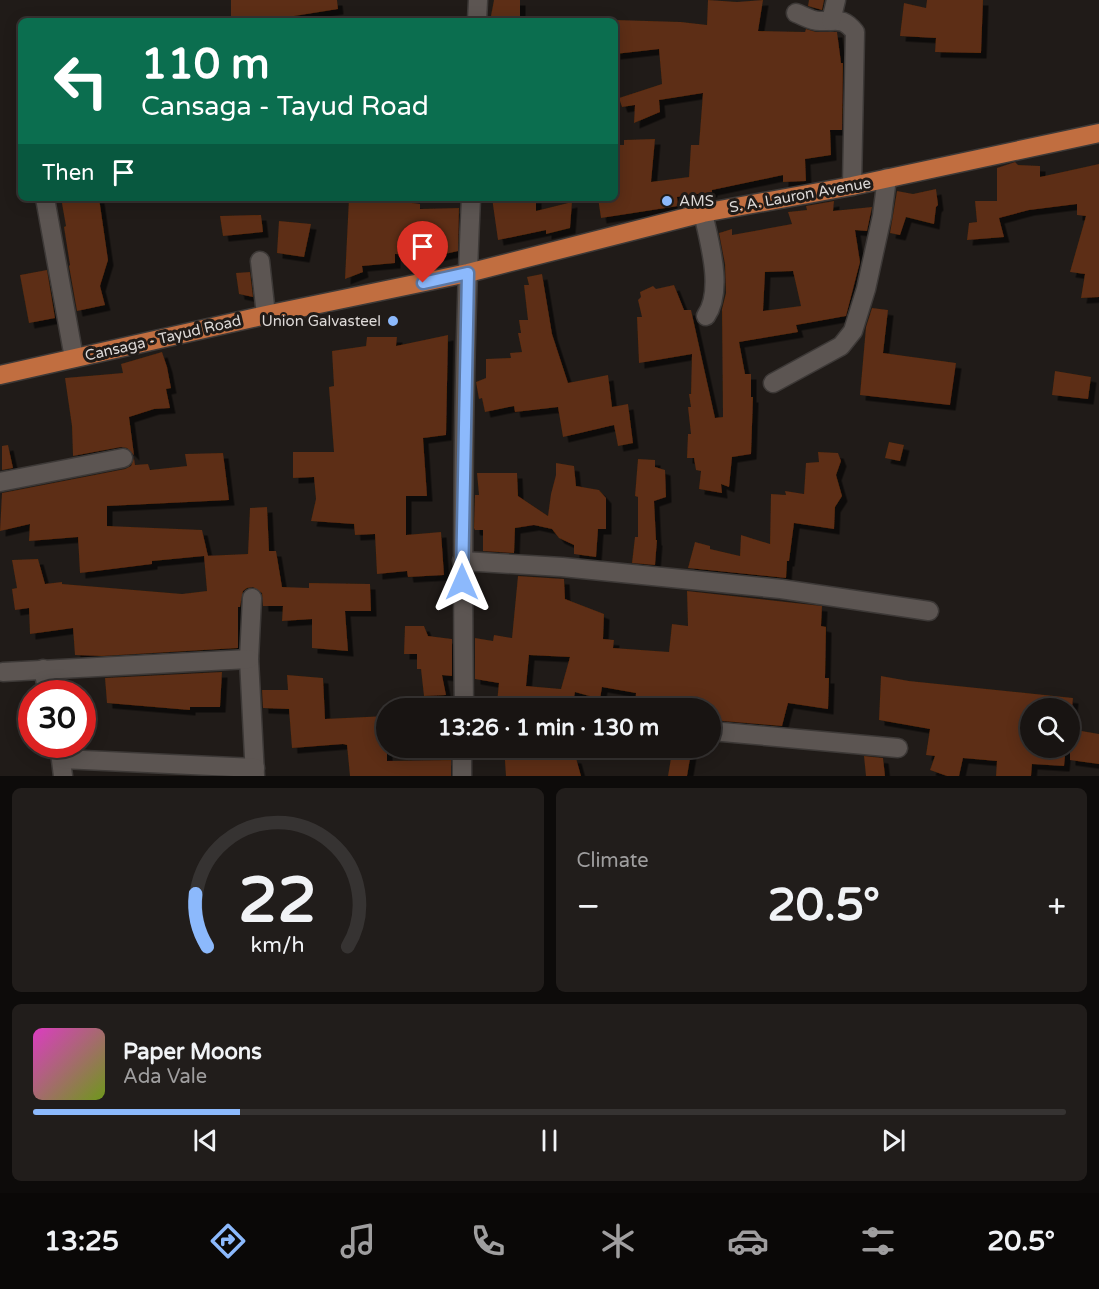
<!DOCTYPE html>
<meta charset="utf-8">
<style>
body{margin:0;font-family:"Varela Round",sans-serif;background:#211d1b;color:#f1f3f6;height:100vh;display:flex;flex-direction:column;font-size:22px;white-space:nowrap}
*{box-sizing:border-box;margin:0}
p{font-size:20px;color:#9f9e9f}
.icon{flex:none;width:33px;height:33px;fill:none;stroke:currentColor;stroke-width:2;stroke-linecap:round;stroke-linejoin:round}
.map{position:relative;height:776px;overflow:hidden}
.side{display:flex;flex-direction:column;gap:12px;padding:12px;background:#0d0b0a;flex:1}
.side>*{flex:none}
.hud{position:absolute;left:18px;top:18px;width:600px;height:183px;border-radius:9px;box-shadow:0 3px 15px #0003,0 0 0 2px #363332;background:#0b6e4f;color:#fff;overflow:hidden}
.buttons{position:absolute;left:1020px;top:698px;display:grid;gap:12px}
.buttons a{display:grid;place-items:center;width:60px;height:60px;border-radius:50%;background:#181412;box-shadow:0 3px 15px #0003,0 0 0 2px #363332;font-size:30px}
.speed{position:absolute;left:18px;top:680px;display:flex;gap:12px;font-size:30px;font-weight:700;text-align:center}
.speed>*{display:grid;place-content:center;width:78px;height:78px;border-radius:50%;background:#181412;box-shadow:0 3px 15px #0003,0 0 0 2px #363332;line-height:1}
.speed .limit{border:9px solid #d22;background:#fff;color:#111}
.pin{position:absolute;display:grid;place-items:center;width:51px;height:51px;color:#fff;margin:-62px -26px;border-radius:50% 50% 50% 0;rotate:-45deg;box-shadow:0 0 6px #0007}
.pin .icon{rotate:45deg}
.me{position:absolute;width:66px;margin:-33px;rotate:0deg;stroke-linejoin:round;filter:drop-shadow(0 0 4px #0008)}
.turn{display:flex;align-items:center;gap:21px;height:126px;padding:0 24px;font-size:27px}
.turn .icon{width:78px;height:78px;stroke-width:2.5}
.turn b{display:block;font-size:42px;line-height:51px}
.then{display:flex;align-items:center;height:57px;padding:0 24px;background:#0003;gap:12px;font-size:22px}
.big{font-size:45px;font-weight:700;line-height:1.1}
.side .card{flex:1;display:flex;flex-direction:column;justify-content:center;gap:9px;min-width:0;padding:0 21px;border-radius:9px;background:#211d1b}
.side .dial{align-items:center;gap:0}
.dial svg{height:156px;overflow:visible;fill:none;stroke:#363332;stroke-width:7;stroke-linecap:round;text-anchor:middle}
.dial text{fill:#f1f3f6;stroke:none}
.song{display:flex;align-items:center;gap:18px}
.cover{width:72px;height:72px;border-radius:9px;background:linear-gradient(135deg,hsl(310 70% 55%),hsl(80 70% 35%))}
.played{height:6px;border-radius:3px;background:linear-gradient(90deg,#8cb9fc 20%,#363332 20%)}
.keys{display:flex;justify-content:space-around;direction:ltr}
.heat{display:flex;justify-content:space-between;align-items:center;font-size:33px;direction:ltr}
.side .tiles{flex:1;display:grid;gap:12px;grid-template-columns:1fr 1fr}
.card:last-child{grid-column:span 2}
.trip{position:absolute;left:376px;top:698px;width:345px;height:60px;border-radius:30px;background:#181412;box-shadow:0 3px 15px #0003,0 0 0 2px #363332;font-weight:700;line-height:60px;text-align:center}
.tabs{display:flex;height:96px;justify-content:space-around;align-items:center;background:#0a0807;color:#9f9e9f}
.tabs .icon{width:42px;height:42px}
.tabs .selected{color:#8cb9fc}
.tabs b{font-size:27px;color:#f1f3f6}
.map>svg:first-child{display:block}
</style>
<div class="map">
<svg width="1099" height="776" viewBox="0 0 1099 776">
<defs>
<filter id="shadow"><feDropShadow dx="5.5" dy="5.5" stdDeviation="0" flood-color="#0009"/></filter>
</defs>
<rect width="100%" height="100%" fill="#201b18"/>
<!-- building -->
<g fill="#5d2d12" fill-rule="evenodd" filter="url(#shadow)">
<polygon points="231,0 337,0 338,9 263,21 231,21"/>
<polygon points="494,0 520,0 520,21 490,21"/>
<polygon points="708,0 737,2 763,0 758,31 805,32 806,29 816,32 837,32 841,63 843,63 842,130 830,130 831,155 805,159 806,181 783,182 783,175 712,190 712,192 677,197 678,206 601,218 598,198 615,198 615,145 624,145 624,140 655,139 651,182 689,177 691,145 699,145 703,93 659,100 660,112 634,123 635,105 622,107 619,98 662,84 659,49 615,54 615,20 681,22 707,25"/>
<polygon points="809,0 824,0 822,10 808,6"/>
<polygon points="927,0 983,0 981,53 935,52 936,38 900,36 904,3 926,8"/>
<polygon points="1015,162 1018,165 1040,166 1040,177 1099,164 1099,297 1081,298 1085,274 1070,272 1086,216 1077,215 1077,204 1029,210 999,218 1004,237 967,240 969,223 977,222 975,201 997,201 997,168"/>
<polygon points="936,189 938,205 936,207 934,224 906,217 900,235 890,233 897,191 913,194"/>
<polygon points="61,198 99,198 108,260 100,286 105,305 77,311 69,266 70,265 64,227 66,226"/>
<polygon points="349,198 398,198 398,201 420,204 420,209 459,208 458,251 436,256 395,254 395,263 362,266 363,272 345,279"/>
<polygon points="492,198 536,198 536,211 572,202 570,228 546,234 546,230 498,240"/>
<path d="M834 201 833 211 872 207 867 231 855 230 860 262 846 316 796 325 798 332 739 342 745 374H751V397H753L751 454 732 457 729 487 721 484 722 493 699 489 701 471 696 470 694 458H687L688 434H691L688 407H691L689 394H691L692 354 639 363 637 317H642L638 300 641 297 640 292 653 286 656 289 674 285 684 310H691L715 418 723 417 722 309 726 293 725 264 719 233 732 229V235L792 224 788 212 807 210 806 206ZM793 271 801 306 763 311 765 272Z"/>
<polygon points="261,215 263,232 223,236 220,216"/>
<polygon points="279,221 311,224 304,257 277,253"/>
<polygon points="47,270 55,318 29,323 20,275"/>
<polygon points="250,272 253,297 239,294 236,273"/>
<polygon points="542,274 552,334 568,383 608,375 612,407 628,404 633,443 618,446 614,425 563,437 558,407 515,412 514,406 485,412 482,398 479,399 476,382 486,378 486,359 511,358 510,353 522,352 518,333 521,333 519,320 528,320 524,285 529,285 527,277"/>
<polygon points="872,308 888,310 883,353 956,363 950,405 860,395 866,327"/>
<polygon points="448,335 446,435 423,438 427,496 406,496 406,535 441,532 444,575 408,577 407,571 377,574 375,534 355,535 354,524 311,521 316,499 314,477 293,478 293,452 334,452 329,387 334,386 332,351 366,346 367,337 397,337 396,346"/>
<polygon points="162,352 167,367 171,388 166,389 170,408 154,409 129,417 134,455 127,448 121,447 73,456 72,426 65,378 123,373 121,364"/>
<polygon points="1055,371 1091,377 1088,399 1052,395"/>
<polygon points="889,442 904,445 900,461 885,458"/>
<polygon points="8,445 13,468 2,470 2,446"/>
<polygon points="818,452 838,453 841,461 836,475 842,496 835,507 834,529 794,523 789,561 787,561 786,578 688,568 695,542 710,546 710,549 740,556 741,535 770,544 771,494 786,495 785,491 804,494 806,463 819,462"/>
<polygon points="223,453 229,500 107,506 107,526 202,530 208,556 204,556 248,554 250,508 267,507 269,551 276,551 282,587 309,588 309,583 370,584 371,611 345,611 348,651 312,648 312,619 282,621 283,606 263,606 262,593 253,587 247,588 243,591 240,607 238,607 238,648 102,656 75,655 73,628 30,634 29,608 15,610 12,589 17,588 12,560 38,559 45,584 62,582 62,584 182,594 207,591 204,556 152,561 152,564 80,573 78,537 29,541 30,524 0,531 2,493 125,469 131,466 134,458 135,465 148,464 150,470 187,466 185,454"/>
<polygon points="638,459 655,460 655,467 665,470 666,497 654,501 656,540 657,540 655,565 632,563 635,537 638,537 638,497 635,496"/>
<polygon points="556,463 574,466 576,486 599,490 606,498 606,529 598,529 596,557 574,554 574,545 559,538 552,529 534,525 515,528 514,553 483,551 483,530 475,530 474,528 475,495 479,495 477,473 517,473 518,496 548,516 551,494 556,475"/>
<path d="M518 576 564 579 565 599 604 614 603 639 614 640 613 648 669 652 672 624 688 626 687 591 822 606 821 626 826 627 825 678H829L828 709 788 703 782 726 711 720V708H635L636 693 602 687 600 699 575 692 572 708 525 700V704L497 702 499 683 475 679V638L493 641 494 635 512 638ZM529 655 570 657 561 689 526 686Z"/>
<polygon points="405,626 424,626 428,636 452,639 452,676 442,675 446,695 424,696 421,669 417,669 417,654 404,654"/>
<polygon points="222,672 220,707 190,707 190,710 107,703 105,678"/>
<polygon points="287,675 323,678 325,719 387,716 387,761 451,760 451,776 350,776 347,745 343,744 292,748 289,709 263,708 262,690 288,690"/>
<polygon points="881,676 909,681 1073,698 1072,708 1030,708 1030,747 1066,747 1064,766 1032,764 1031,776 996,776 997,761 963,758 959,776 947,776 930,770 935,756 926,755 930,729 879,720"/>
<polygon points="1070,729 1099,734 1099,764 1070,760"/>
<polygon points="504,747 547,747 546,754 576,758 581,776 506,776"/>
<polygon points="675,747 692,747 687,776 668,776 671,758 673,758"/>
<polygon points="864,756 883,758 885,776 866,776"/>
</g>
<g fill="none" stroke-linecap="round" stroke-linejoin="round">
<defs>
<g id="minor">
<path d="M796 13C804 16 811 21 820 21 837 22 842 16 855 32L852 186"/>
<polyline points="477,21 478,0"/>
<polyline points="831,21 836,0"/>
<polyline points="45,198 74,358"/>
<path d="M703 213C709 241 724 290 706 316"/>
<polyline points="260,261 266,315"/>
<polyline points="773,383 841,346 853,331 866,289 882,216 887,178"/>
<polyline points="0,482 123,458"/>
<polyline points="462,561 562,567 781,589 929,611"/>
<polyline points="252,598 249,659 255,776"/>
<polyline points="43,669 48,693"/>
<polyline points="3,672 249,659"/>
<path d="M464 708C462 538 463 368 471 198"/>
<polyline points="711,731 898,748"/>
<polyline points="59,744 63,776"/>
<polyline points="62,759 255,768"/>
<polyline points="462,776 462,747"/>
</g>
<polyline id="trunk" points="0,375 266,315 468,273 703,213 852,186 1099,133"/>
</defs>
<!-- minor casing -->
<use href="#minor" stroke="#3d3937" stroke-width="21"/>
<!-- trunk casing -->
<use href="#trunk" stroke="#3d3937" stroke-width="21"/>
<!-- minor -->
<use href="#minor" stroke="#5c5552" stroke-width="18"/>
<!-- trunk -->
<use href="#trunk" stroke="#c16e40" stroke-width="18"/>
</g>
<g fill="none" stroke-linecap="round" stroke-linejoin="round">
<defs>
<polyline id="route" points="423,283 468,273 462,582"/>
</defs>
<!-- route casing -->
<use href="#route" stroke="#5b78a4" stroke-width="15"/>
<!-- route -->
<use href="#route" stroke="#8cb9fc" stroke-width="10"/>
</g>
<!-- markers -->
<g fill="#8cb9fc" stroke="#201b18" stroke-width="2">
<circle cx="667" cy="201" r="6"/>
<circle cx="393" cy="321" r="6"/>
</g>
<g text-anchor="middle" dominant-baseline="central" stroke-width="6" stroke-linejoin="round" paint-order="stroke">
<!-- street labels -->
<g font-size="15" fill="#ddd9d7" stroke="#201b18">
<text transform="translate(800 195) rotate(-10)">S. A. Lauron Avenue</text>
<text transform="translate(163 338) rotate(-13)">Cansaga - Tayud Road</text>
</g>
<!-- poi labels -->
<g font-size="15" fill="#ddd9d7" stroke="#201b18" text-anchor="start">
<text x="679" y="201">AMS</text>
<text x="381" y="321" text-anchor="end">Union Galvasteel</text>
</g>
</g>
</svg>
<div class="buttons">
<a><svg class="icon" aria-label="search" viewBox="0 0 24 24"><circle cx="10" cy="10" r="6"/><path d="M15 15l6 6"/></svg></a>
</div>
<div class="speed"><div class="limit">30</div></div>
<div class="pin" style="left:423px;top:283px;background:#d93025"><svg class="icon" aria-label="arrive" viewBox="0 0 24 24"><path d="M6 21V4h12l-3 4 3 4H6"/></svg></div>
<svg class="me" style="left:462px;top:582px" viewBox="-20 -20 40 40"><path d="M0-17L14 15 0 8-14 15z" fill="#8cb9fc" stroke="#fff" stroke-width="4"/></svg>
<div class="trip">13:26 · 1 min · 130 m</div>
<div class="hud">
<div class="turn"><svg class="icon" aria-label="left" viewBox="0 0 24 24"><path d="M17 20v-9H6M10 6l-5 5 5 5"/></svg><div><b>110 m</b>Cansaga - Tayud Road</div></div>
<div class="then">Then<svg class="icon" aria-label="arrive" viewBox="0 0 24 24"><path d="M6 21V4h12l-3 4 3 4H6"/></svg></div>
</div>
</div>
<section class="side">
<div class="tiles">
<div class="card dial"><svg viewBox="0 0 100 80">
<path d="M14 69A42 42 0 1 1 86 69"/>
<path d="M14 69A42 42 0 0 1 8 42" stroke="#8cb9fc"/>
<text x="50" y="56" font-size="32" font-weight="700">22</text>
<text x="50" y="72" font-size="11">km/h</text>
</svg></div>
<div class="card"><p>Climate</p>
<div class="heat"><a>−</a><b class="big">20.5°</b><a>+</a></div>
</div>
<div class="card">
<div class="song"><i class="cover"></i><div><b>Paper Moons</b><p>Ada Vale</p></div></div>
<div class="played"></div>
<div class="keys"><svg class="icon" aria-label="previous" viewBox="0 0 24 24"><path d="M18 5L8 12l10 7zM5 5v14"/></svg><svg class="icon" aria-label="pause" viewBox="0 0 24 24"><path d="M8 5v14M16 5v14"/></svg><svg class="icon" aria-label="next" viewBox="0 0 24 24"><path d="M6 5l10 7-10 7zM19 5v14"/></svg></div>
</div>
</div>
</section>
<nav class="tabs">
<b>13:25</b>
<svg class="icon selected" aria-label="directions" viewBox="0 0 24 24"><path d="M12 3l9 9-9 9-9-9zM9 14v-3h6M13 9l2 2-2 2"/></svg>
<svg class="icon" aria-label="music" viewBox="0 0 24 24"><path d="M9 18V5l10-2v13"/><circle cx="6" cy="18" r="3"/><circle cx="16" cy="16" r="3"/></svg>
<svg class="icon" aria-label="phone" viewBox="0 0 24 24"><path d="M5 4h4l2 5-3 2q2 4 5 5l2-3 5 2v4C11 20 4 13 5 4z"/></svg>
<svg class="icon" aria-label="climate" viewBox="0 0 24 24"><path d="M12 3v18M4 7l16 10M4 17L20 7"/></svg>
<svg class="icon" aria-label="car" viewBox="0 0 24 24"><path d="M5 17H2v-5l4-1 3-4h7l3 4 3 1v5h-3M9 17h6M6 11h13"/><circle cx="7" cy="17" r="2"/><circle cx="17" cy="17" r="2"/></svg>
<svg class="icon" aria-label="filters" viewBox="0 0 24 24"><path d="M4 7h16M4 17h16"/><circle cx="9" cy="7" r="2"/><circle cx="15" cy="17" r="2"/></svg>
<b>20.5°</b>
</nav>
